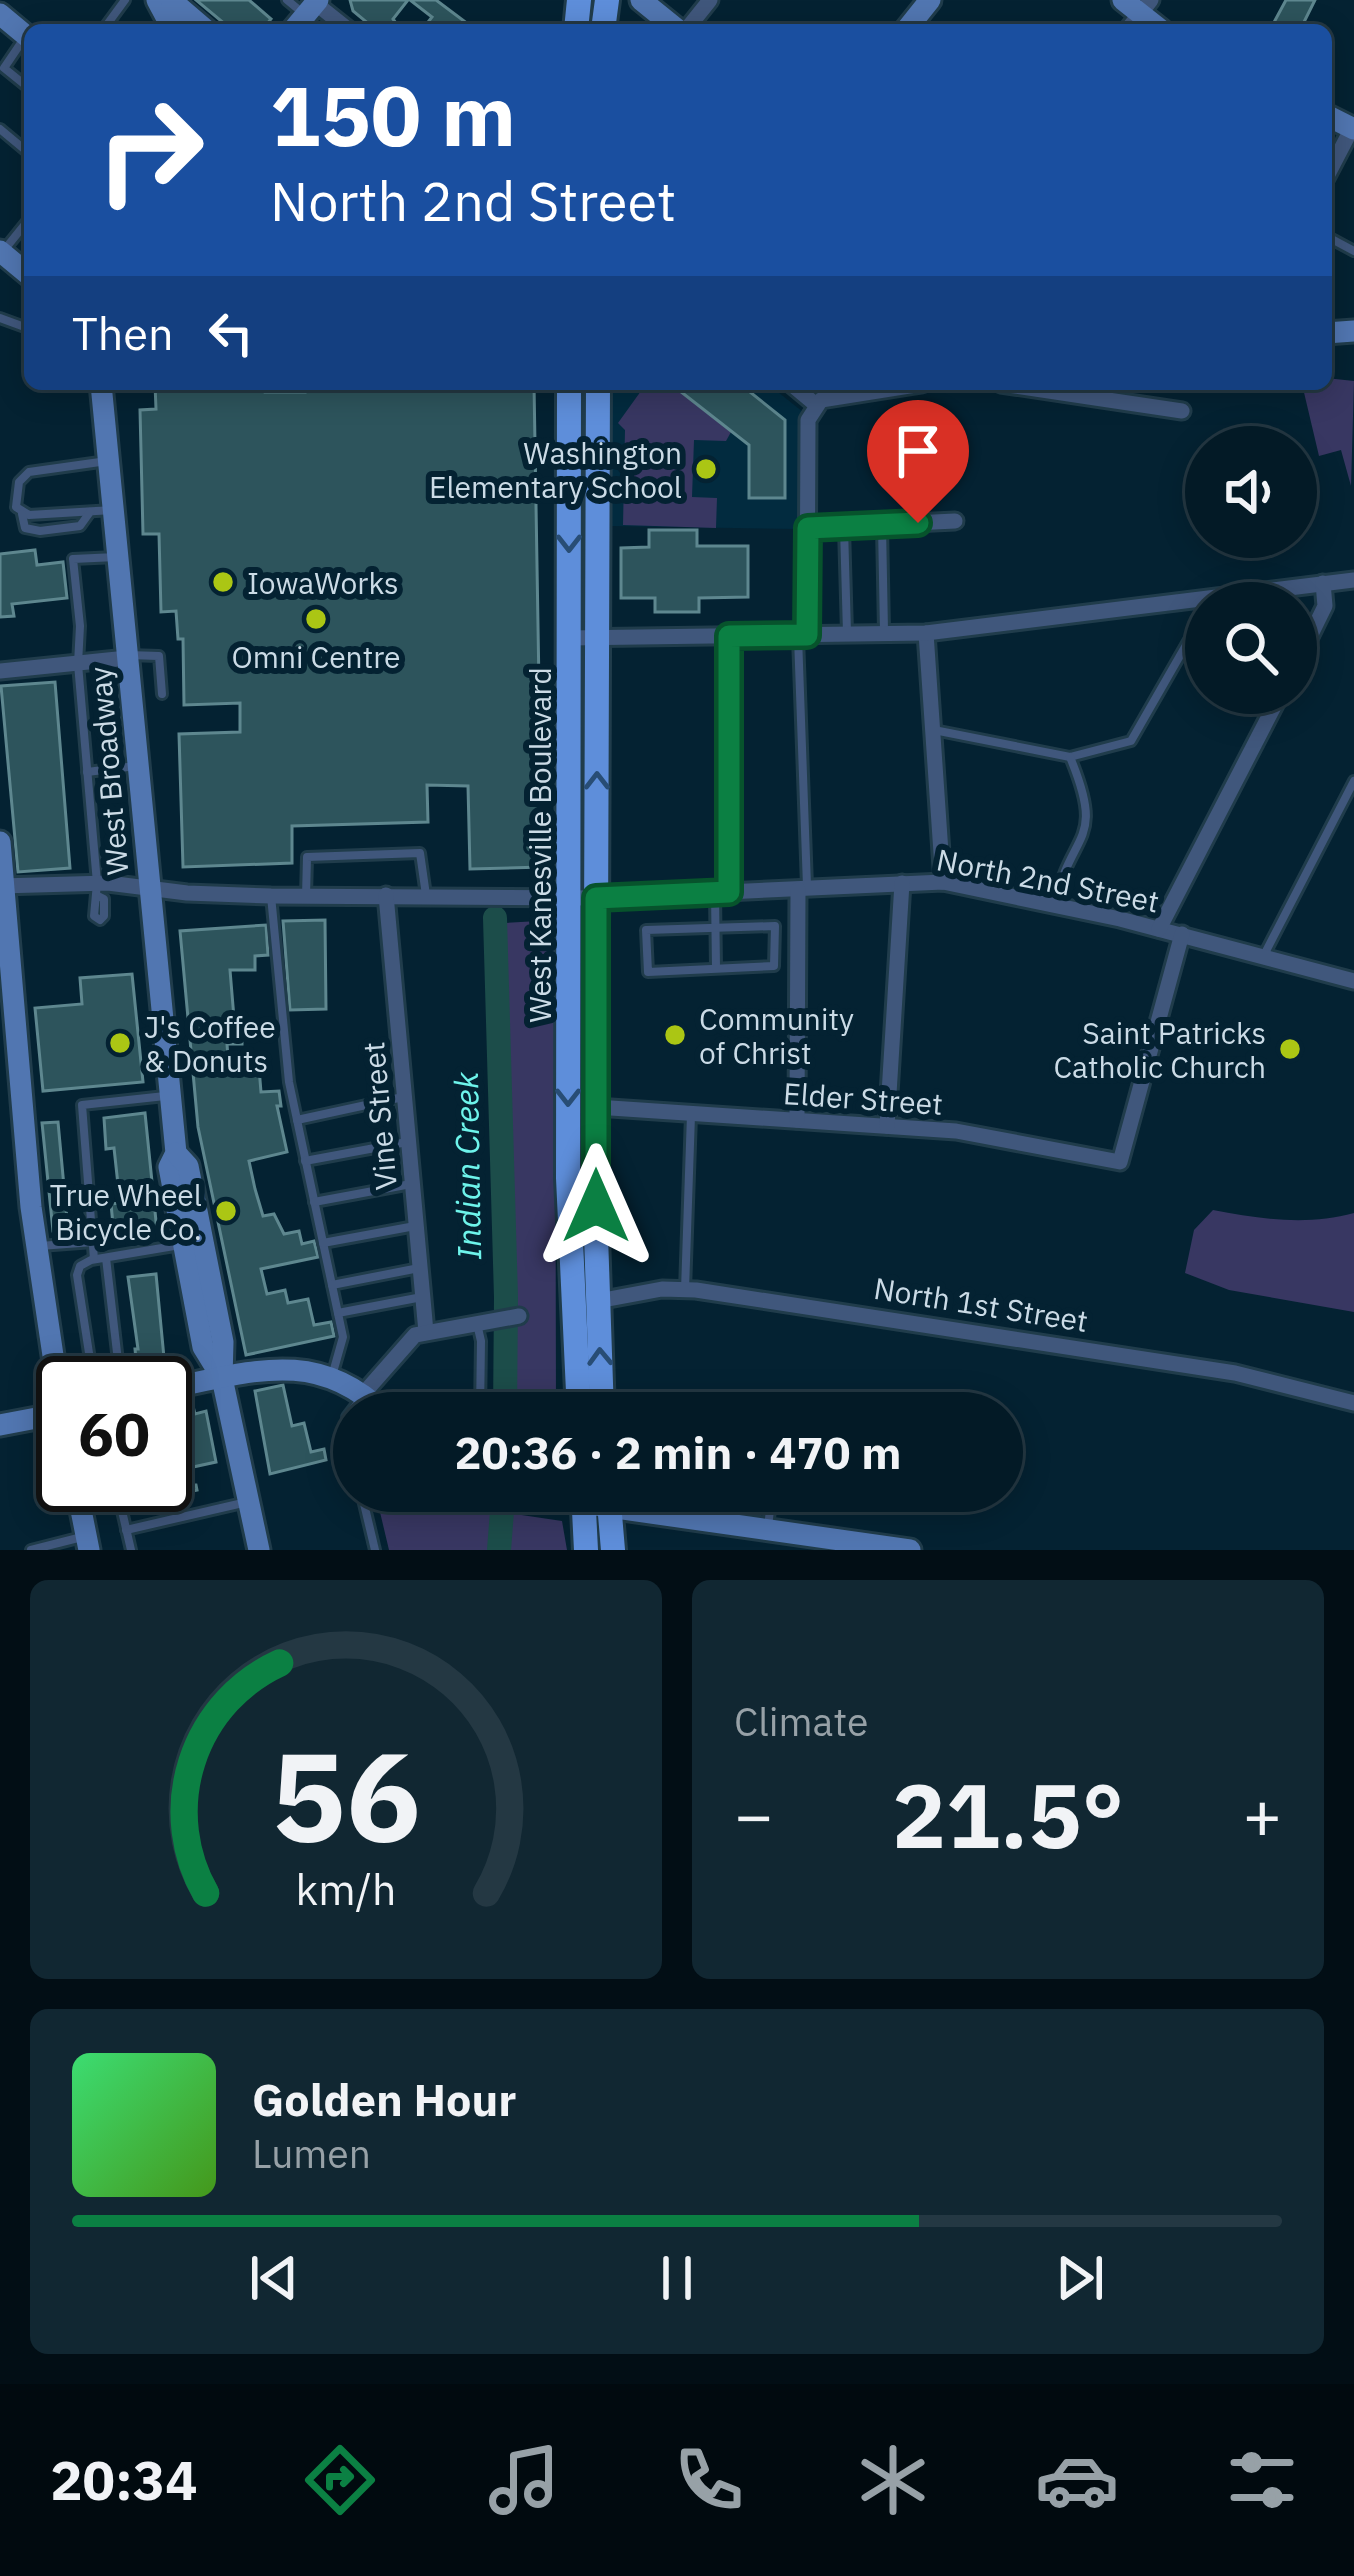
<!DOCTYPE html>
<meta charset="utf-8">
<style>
body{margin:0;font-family:"IBM Plex Sans",sans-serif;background:#112732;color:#f1f3f6;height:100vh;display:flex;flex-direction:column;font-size:45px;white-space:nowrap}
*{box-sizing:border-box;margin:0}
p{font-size:39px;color:#97a1a7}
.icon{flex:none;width:66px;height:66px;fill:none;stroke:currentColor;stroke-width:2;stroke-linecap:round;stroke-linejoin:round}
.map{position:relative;height:1550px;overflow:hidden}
.panel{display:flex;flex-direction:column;gap:30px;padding:30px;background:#020e15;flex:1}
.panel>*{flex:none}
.hud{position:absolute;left:24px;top:24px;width:1308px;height:366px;border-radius:18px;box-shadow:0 6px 30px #0003,0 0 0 3px #243843;background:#1a4fa0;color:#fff;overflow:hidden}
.controls{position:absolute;left:1185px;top:426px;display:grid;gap:24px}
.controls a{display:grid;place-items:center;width:132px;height:132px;border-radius:50%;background:#031a26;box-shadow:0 6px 30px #0003,0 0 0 3px #243843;font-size:60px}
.speed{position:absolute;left:36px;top:1356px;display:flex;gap:24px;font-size:60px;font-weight:700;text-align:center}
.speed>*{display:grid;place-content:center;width:156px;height:156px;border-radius:50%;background:#031a26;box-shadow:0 6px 30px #0003,0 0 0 3px #243843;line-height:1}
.speed .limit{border:6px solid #111;border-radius:18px;background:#fff;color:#111}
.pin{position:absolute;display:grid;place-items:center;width:102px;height:102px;color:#fff;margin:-123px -51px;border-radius:50% 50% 50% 0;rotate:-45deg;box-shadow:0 0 12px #0007}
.pin .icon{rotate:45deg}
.me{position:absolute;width:132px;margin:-66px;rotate:0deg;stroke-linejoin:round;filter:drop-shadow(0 0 9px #0008)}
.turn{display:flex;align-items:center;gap:42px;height:252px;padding:0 48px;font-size:54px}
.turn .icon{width:156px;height:156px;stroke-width:2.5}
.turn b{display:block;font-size:84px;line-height:102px}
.then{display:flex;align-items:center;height:114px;padding:0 48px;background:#0003;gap:24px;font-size:45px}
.big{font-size:90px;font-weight:700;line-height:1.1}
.panel .widget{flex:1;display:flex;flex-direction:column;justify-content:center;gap:18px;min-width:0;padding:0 42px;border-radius:18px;background:#112732}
.panel .dial{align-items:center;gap:0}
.dial svg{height:312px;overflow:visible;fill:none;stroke:#243843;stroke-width:7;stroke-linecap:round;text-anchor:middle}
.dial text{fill:#f1f3f6;stroke:none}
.song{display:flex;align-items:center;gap:36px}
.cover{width:144px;height:144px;border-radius:18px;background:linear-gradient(135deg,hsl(140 70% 55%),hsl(100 70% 35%))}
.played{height:12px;border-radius:6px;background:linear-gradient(90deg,#0b8043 70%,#243843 70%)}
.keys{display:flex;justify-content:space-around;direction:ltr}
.heat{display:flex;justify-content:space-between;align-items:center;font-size:66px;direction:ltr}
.panel .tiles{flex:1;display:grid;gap:30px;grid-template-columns:1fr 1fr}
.widget:last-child{grid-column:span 2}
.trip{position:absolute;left:333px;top:1392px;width:690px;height:120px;border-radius:60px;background:#031a26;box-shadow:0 6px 30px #0003,0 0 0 3px #243843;font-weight:700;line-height:120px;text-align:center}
.dock{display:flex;height:192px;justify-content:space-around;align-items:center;background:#010a0f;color:#97a1a7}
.dock .icon{width:84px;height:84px}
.dock .on{color:#0b8043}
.dock b{font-size:54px;color:#f1f3f6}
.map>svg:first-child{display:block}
</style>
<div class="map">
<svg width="1354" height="1550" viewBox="0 0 1354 1550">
<rect width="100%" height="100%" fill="#042232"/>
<!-- built -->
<polygon fill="#022b3f" points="611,384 768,384 803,412 799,529 609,526"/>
<!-- green -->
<g fill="#383762">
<polygon points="1326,378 1354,381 1351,486 1341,450 1319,456 1302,384 1326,384"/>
<polygon points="646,384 671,384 731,432 726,441 694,440 692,497 717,498 716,528 623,525 625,430 618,423"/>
<polygon points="555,920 556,1413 502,1413 510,1331 487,924"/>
<path d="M1213 1210C1260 1219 1307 1226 1354 1213V1312L1229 1290 1185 1273 1194 1230Z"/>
<polygon points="375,1491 433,1491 462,1506 562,1521 567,1550 389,1550"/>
</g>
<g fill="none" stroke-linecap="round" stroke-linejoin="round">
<!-- river -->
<g stroke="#1c4d4a" stroke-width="24">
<polyline points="495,918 506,1297 505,1413"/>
<polyline points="499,1550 502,1511"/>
</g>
</g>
<!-- building -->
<g fill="#2d545c" stroke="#5e878f" stroke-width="3">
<polygon points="196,0 249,0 271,19 262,30 232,30"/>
<polygon points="350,0 408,0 393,19 401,30 376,30 353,11"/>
<polygon points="410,0 436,0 476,30 422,30 432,17"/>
<polygon points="1286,0 1315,0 1300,30 1272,26"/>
<polygon points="155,384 264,384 265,392 305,392 305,385 373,391 372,384 534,384 542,867 470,869 468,786 427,785 428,822 292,826 292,863 183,867 179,734 240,732 240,703 184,705 183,639 178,639 176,611 161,612 159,534 143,534 140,410 156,409"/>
<polygon points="671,384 740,384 785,420 785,498 749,498 749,445"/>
<polygon points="649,530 697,530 697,546 748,546 748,597 699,598 699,612 655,612 655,598 621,598 621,548 649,547"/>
<polygon points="35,550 37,565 63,562 67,598 12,604 14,616 0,617 0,554"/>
<polygon points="55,682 70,868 18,872 1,686"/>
<polygon points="325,920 326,1009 290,1010 283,921"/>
<polygon points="266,925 268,955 255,956 255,970 230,970 235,1030 242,1030 242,1044 227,1044 229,1071 259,1068 261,1092 279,1091 281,1106 277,1106 287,1152 249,1161 255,1189 263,1216 274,1214 284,1234 299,1231 302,1244 314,1241 318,1257 261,1269 267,1294 285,1290 288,1303 308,1299 314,1325 331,1322 334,1336 246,1355 198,1127 180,931"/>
<polygon points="132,974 143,1082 43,1091 35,1008 82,1004 80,978"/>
<polygon points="145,1113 157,1231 114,1235 111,1204 120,1203 114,1148 106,1149 104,1118"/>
<polygon points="58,1122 68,1230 53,1231 42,1123"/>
<polygon points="156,1274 165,1368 137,1370 135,1349 138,1349 128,1277"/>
<polygon points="283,1385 292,1426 304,1423 311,1452 324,1449 326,1460 270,1474 255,1391"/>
<polygon points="192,1402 195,1414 206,1411 216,1462 184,1469 187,1485 196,1485 197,1490 151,1500 148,1485 165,1485 166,1421 177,1419 174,1406"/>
</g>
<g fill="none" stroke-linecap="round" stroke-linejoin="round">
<defs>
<g id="lane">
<polyline points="287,0 304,14"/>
<polyline points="103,30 125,0"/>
<polyline points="25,37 4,68 30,89"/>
<polyline points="0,129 30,154"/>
<polyline points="1326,236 1354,251"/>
<polyline points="5,249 30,218"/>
<polyline points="0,318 30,329"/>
<polyline points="107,461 29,472 19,482 16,507 29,515 113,510"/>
<polyline points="22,514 25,528 40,531 80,526 90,512"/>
<polyline points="882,526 884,631"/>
<polyline points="844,528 847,633"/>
<polyline points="798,637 807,886"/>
<polyline points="128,655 159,656 162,694"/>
<polyline points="934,730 1070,757 1131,741 1197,626 1203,599"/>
<polyline points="87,772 136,766"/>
<polyline points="729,892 729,637"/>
<polyline points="715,894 716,968"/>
<polyline points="98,896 104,899 104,916 101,919"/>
<polyline points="271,896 289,1082 343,1337 332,1376"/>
<polyline points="306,896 307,857 420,853 426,895"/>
<path d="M1055 903C1072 829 1106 844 1070 757"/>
<polyline points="100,920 94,916 97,883 78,664 80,626 73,559 116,557"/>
<polygon points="775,926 774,966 648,972 646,930"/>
<polyline points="1264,955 1354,781"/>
<polyline points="297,1120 403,1097"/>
<polyline points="305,1161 407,1142"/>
<polyline points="314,1202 411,1184"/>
<polyline points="323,1243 415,1226"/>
<polyline points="40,1246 93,1242"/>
<polyline points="106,1258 118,1361 91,1366 77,1275 80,1266 91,1260 180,1245"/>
<polyline points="94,1259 82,1105 165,1096"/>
<polyline points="332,1285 419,1268"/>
<polyline points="685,1290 691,1115"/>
<polyline points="338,1313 422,1297"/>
<polyline points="477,1324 481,1341 480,1413"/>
<polyline points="354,1460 347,1417 363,1396"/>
<polyline points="116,1485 131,1550"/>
<polyline points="361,1491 375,1550"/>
<polyline points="768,1528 772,1491"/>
<polyline points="126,1530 247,1502"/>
<polyline points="31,1550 82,1537"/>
</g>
<g id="street">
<polyline points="315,3 349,30"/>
<polyline points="686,30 710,0"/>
<polyline points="1127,30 1151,0"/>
<polyline points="1326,178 1352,128"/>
<polyline points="791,384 815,404"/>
<polyline points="1001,384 1182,411"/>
<polyline points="808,528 955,521"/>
<polyline points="926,633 943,882"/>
<polyline points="807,635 808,420 821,400 922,384"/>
<polyline points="569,638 926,633 1354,580"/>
<polyline points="1296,665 1325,606 1323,583"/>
<polyline points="0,671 127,658"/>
<polyline points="0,886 108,883 187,893 271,896 596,898 943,882 1120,919 1354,981"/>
<polyline points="386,895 426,1332"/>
<polyline points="1159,929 1281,693"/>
<polyline points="596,1107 956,1131 1120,1162 1182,934"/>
<polyline points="797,1120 798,890"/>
<polyline points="887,1126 902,883"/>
<polyline points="598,1301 662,1289 696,1290 1235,1373 1354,1403"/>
<polyline points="364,1393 415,1335 519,1316"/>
</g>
<g id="secondary">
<polyline points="157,0 173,30"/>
<polyline points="171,0 206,30"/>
<polyline points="641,0 678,30"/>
<polyline points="1123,0 1161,30"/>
<polyline points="0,14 30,39"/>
<polyline points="293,30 318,0"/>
<polyline points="906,30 930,0"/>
<polyline points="1326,115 1354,129"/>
<polyline points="0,251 30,276"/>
<polyline points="1326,333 1354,331"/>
<polyline points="101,384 176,1153 169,1167 203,1347 222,1378"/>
<polyline points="0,842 31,1207 63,1423"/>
<polyline points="176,1153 188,1166 223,1342 222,1378 259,1550"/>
<path d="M165 1389C248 1373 316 1346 384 1413"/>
<polyline points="0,1425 63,1413"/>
<polyline points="76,1485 89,1550"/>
<polyline points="496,1491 910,1550"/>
</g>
<g id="primary">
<polyline points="576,30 579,0"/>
<polyline points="603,30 607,0"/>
<polyline points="569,384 568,1178 579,1413"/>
<polyline points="598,384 595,1206 602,1413"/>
<polyline points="583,1491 586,1550"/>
<polyline points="608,1491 613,1550"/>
</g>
</defs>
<!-- lane casing -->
<use href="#lane" stroke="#203c4b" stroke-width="14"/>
<!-- street casing -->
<use href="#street" stroke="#203c4b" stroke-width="21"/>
<!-- secondary casing -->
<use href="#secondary" stroke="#203c4b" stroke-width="27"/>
<!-- primary casing -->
<use href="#primary" stroke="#203c4b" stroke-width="30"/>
<!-- lane -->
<use href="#lane" stroke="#40577c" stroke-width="8"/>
<!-- street -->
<use href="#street" stroke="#40577c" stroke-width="15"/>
<!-- secondary -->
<use href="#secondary" stroke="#5176b1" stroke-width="21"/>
<!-- primary -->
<use href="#primary" stroke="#5e8eda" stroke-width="24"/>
</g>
<!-- one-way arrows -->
<defs><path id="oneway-chevron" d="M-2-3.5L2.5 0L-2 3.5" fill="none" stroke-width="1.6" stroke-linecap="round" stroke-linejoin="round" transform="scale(3)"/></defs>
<g stroke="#284d75">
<use href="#oneway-chevron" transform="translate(569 543) rotate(90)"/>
<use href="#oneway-chevron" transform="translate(597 781) rotate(-90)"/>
<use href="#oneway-chevron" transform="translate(568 1097) rotate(90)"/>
<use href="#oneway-chevron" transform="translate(600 1357) rotate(-92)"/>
</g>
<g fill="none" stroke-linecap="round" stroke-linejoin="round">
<defs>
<polyline id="route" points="596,1206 596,898 729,892 729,636 807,635 808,528 918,523"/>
</defs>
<!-- route casing -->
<use href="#route" stroke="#07532c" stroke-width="30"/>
<!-- route -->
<use href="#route" stroke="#0b8043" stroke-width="21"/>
</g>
<!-- markers -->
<g fill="#abc614" stroke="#042232" stroke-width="4.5">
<circle cx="706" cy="469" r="12"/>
<circle cx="223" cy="582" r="12"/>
<circle cx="316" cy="619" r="12"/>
<circle cx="675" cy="1035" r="12"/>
<circle cx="120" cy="1043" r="12"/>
<circle cx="1290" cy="1049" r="12"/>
<circle cx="226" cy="1211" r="12"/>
</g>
<g text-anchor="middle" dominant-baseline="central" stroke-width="12" stroke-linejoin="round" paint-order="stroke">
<!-- poi labels -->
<g font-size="30" fill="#cbdbe6" stroke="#042232" text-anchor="end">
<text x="682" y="452">Washington<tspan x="682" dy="34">Elementary School</tspan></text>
<text x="247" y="582" text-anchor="start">IowaWorks</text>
<text x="316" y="656" text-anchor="middle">Omni Centre</text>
<text x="699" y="1018" text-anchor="start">Community<tspan x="699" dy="34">of Christ</tspan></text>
<text x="144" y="1026" text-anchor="start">J's Coffee<tspan x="144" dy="34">&amp; Donuts</tspan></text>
<text x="1266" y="1032">Saint Patricks<tspan x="1266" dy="34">Catholic Church</tspan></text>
<text x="202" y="1194">True Wheel<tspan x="202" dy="34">Bicycle Co.</tspan></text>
</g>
<!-- street labels -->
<g font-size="30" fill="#cbdbe6" stroke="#042232">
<text transform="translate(108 771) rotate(-95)">West Broadway</text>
<text transform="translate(539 845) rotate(-90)">West Kanesville Boulevard</text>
<text transform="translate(1048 880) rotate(11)">North 2nd Street</text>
<text transform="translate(863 1098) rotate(4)">Elder Street</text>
<text transform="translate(379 1116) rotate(-95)">Vine Street</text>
<text transform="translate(981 1304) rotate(9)">North 1st Street</text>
</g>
<!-- water labels -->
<g font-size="33" font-style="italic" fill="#6ef4eb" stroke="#042232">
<text transform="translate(467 1166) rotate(-91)">Indian Creek</text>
</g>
</g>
</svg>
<div class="controls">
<a><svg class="icon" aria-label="sound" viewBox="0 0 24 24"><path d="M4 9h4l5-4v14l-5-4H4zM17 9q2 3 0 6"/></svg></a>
<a><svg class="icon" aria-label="search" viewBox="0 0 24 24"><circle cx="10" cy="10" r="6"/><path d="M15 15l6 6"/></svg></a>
</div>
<div class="speed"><div class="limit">60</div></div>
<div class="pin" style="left:918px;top:523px;background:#d93025"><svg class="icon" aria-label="arrive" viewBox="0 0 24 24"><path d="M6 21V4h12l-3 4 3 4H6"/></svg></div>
<svg class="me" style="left:596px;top:1206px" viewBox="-20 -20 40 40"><path d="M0-17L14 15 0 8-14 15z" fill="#0b8043" stroke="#fff" stroke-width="4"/></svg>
<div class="trip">20:36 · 2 min · 470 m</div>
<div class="hud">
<div class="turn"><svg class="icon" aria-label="right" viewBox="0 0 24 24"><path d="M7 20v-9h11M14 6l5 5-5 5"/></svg><div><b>150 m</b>North 2nd Street</div></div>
<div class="then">Then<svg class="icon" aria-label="left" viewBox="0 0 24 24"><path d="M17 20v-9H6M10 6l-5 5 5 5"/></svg></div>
</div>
</div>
<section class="panel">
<div class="tiles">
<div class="widget dial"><svg viewBox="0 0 100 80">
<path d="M14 69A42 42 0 1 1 86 69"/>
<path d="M14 69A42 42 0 0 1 33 10" stroke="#0b8043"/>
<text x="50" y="56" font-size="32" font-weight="700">56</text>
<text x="50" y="72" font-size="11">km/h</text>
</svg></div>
<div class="widget"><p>Climate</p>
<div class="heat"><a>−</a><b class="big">21.5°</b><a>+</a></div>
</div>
<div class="widget">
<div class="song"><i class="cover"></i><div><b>Golden Hour</b><p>Lumen</p></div></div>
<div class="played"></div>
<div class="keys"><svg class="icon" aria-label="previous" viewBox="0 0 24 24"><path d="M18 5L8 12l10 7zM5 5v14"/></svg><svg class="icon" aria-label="pause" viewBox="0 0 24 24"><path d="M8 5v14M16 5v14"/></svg><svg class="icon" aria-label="next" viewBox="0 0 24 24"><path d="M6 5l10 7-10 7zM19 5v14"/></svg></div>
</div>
</div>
</section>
<nav class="dock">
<b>20:34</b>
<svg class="icon on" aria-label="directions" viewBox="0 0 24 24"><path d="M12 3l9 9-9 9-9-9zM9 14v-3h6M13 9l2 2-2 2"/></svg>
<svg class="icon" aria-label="music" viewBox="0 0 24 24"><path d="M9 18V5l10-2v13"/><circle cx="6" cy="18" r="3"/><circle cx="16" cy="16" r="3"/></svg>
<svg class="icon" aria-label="phone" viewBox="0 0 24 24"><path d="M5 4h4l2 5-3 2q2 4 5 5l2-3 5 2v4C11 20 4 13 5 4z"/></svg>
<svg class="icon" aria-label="climate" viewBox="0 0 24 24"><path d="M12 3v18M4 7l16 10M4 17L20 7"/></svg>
<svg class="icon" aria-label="car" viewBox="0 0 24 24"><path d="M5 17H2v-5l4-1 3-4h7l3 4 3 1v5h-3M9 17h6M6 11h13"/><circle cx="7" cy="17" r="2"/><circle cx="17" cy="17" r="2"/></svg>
<svg class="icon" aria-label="filters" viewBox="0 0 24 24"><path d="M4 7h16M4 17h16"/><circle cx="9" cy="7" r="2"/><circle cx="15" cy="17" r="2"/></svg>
</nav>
